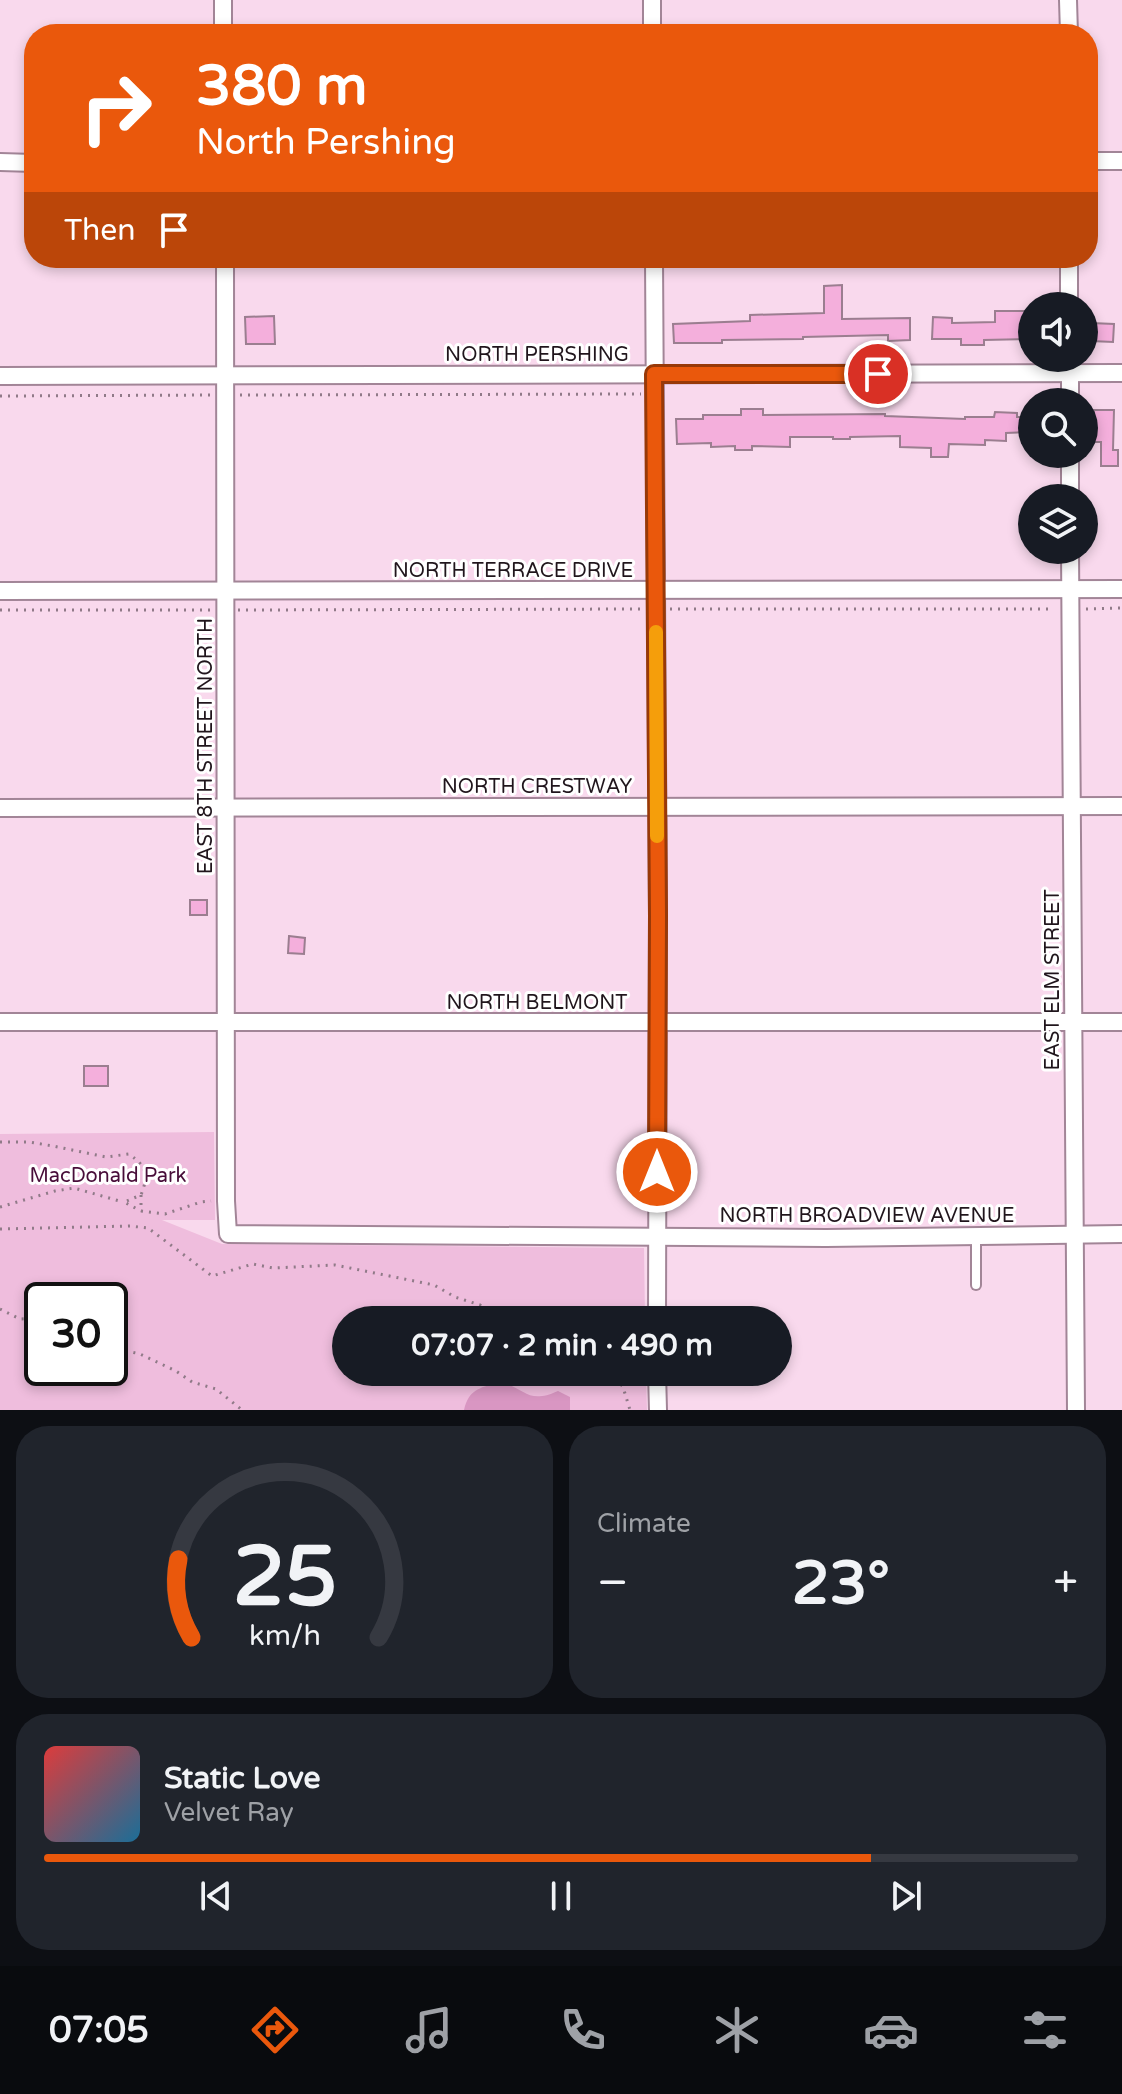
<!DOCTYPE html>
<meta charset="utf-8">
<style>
body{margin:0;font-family:"Varela Round",sans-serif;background:#20242c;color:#f1f3f6;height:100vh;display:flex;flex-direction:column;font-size:30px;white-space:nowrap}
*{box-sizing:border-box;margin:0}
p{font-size:26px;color:#9ea1a6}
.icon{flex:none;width:44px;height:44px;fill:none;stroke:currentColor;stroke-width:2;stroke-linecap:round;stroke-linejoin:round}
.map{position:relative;height:1410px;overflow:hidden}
.sheet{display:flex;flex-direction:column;gap:16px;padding:16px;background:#0d0f14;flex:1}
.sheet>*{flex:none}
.hud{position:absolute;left:24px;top:24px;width:1074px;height:244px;border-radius:32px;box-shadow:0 4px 12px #0003;background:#ea580c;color:#fff;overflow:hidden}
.controls{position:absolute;left:1018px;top:292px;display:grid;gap:16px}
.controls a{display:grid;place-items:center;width:80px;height:80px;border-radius:50%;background:#171b24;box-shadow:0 4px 12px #0003;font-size:40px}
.speed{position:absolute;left:24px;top:1282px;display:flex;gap:16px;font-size:40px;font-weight:700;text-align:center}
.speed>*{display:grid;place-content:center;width:104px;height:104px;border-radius:50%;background:#171b24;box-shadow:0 4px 12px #0003;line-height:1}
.speed .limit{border:4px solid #111;border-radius:12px;background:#fff;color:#111}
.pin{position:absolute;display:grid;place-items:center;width:68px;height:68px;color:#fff;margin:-34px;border:4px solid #fff;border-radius:50%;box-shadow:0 2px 8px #0007}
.me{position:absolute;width:88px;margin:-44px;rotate:0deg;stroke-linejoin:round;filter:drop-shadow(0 0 6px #0008)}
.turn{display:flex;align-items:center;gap:28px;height:168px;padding:0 40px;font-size:36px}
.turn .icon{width:104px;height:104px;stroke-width:2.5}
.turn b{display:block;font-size:56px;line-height:68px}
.then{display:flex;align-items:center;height:76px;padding:0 40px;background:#0003;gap:16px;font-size:30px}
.big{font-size:60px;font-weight:700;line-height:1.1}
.sheet .widget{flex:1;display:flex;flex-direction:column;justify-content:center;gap:12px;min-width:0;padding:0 28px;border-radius:32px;background:#20242c}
.sheet .dial{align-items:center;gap:0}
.dial svg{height:208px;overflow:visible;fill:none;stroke:#363941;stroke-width:7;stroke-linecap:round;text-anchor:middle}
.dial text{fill:#f1f3f6;stroke:none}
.song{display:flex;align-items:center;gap:24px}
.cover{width:96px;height:96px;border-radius:12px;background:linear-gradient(135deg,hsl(0 70% 55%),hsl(200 70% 35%))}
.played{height:8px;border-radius:4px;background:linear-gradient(90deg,#ea580c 80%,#363941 80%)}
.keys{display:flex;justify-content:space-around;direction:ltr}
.heat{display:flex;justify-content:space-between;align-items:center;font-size:44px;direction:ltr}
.sheet .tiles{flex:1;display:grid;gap:16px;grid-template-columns:1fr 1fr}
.widget:last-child{grid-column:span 2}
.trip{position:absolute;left:332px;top:1306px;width:460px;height:80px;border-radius:40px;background:#171b24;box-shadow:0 4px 12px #0003;font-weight:700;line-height:80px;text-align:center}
.tabs{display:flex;height:128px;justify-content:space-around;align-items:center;background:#090b0e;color:#9ea1a6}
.tabs .icon{width:56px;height:56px}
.tabs .current{color:#ea580c}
.tabs b{font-size:36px;color:#f1f3f6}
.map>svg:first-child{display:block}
</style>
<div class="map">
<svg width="1122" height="1410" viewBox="0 0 1122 1410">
<rect width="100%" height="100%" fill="#f9d9ed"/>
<!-- green -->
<path fill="#efbddd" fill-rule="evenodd" d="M214 1132 215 1220H162L222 1244 644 1248 645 1320H346V1372H646L647 1410H0V1134ZM42 1300H110V1368H42Z"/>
<!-- water -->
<path fill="#d996c2" d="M497 1382C525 1385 525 1406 558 1391L570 1397V1410H464C469 1389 479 1389 497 1382Z"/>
<!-- building -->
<g fill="#f4afdc" stroke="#9b7e90" stroke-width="2">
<polygon points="842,285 842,319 910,318 910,340 888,341 888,335 803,337 803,339 722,340 722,343 674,343 673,324 750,321 750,315 824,313 824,286"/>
<polygon points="995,311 1032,311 1032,339 984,340 984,345 961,345 961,339 932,339 933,317 952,318 952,323 995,322"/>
<polygon points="274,316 275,344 246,344 245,317"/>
<polygon points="1091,323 1114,324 1113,342 1091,341"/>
<polygon points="741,409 763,409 763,415 885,414 885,416 965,419 965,417 994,417 995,412 1017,413 1017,417 1032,417 1032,432 1006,433 1006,441 985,440 985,445 949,444 948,457 931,457 931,448 900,447 900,436 850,437 850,439 833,439 833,437 790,437 790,447 752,446 752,450 735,450 735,446 711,447 711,443 677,444 676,419 703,419 703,415 741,415"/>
<polygon points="1094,410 1114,410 1113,450 1118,450 1118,466 1101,466 1101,442 1094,442"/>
<rect x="190" y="900" width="17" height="15"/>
<polygon points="289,936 305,938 304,954 288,953"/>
<rect x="84" y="1066" width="24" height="20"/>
</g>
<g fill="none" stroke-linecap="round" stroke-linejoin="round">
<defs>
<polyline id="lane" points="976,1236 976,1285"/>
<g id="street">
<polyline points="223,0 223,34"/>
<polyline points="652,0 652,34"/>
<polyline points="1068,0 1069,34"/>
<polyline points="1088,161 1122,161"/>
<polyline points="0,162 34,163"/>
<polyline points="225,258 226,1201 228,1234 826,1238 1122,1234"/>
<polyline points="654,258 658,915 657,1320"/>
<polyline points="1069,258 1069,306"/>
<polyline points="1070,358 1070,402"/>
<polyline points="0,376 1122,373"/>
<polyline points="1070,454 1070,498"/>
<polyline points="1070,550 1076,1410"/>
<polyline points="0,591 1122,589"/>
<polyline points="0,808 1122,806"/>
<polyline points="0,1022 1122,1022"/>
<polyline points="657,1372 658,1410"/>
</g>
</defs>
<!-- lane casing -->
<use href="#lane" stroke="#a28597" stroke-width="12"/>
<!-- street casing -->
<use href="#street" stroke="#a28597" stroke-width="20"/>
<!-- path -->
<g stroke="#907a88" stroke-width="3" stroke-dasharray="2 6" stroke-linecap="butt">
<polyline points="240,395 641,394"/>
<polyline points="0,396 213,395"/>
<polyline points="670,609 1054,609"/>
<polyline points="1086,609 1122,608"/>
<polyline points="0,610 210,610"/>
<polyline points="238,610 642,609"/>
<path d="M0 1142H29L53 1146 106 1157 129 1154C147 1167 149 1174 141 1195L124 1202 141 1211"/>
<polyline points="141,1195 141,1211 165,1214 201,1202 211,1201"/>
<polyline points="0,1207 55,1191 74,1188 123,1202"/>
<polyline points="0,1229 130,1226 148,1228 212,1276 253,1264 273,1268 335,1265 434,1285 455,1297 480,1305 498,1320"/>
<polyline points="0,1309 20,1319 42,1318"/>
<polyline points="110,1347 140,1354 176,1371 192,1382 216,1389 242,1410"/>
<polyline points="611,1372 623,1387 630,1410"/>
</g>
<!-- lane -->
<use href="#lane" stroke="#fff" stroke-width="8"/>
<!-- street -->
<use href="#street" stroke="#fff" stroke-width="16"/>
</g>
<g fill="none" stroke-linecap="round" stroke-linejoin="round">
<defs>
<polyline id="route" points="657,1172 658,915 654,374 878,374"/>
</defs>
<!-- route casing -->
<use href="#route" stroke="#983908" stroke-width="20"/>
<!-- route -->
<use href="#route" stroke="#ea580c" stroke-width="14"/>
<!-- slow -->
<polyline stroke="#f59e0b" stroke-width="14" points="656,632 657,836"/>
</g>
<g text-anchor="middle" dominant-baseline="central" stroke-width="6" stroke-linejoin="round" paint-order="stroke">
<!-- street labels -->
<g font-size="20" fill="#20151c" stroke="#fff">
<text x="537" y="355">NORTH PERSHING</text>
<text x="513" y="571">NORTH TERRACE DRIVE</text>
<text transform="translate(206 746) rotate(-90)">EAST 8TH STREET NORTH</text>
<text x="537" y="787">NORTH CRESTWAY</text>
<text transform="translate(1053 980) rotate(-90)">EAST ELM STREET</text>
<text x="537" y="1003">NORTH BELMONT</text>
<text x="867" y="1216">NORTH BROADVIEW AVENUE</text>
</g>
<!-- park labels -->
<g font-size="20" fill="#480d39" stroke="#fff">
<text x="108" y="1176">MacDonald Park</text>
</g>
</g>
</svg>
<div class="controls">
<a><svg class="icon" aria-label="sound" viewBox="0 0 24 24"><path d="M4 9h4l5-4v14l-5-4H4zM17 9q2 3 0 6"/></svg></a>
<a><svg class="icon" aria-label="search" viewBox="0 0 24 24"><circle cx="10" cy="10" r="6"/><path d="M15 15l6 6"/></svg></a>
<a><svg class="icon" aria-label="layers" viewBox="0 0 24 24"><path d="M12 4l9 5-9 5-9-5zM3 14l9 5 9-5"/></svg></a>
</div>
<div class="speed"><div class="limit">30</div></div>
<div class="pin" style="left:878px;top:374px;background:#d93025"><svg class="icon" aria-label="arrive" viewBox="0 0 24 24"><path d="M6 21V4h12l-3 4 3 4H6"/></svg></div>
<svg class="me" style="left:657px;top:1172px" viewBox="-20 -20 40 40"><circle r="17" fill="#ea580c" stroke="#fff" stroke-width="3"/><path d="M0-11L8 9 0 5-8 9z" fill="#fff"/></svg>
<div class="trip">07:07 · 2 min · 490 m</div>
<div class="hud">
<div class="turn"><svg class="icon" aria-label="right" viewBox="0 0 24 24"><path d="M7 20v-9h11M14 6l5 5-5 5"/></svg><div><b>380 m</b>North Pershing</div></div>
<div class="then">Then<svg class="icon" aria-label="arrive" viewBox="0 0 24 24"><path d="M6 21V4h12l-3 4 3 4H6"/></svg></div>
</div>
</div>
<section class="sheet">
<div class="tiles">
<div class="widget dial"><svg viewBox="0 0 100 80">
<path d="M14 69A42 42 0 1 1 86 69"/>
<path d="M14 69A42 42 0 0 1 9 39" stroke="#ea580c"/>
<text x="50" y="56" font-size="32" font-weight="700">25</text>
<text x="50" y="72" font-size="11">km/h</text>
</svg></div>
<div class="widget"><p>Climate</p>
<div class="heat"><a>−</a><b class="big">23°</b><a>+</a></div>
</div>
<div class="widget">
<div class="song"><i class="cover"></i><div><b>Static Love</b><p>Velvet Ray</p></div></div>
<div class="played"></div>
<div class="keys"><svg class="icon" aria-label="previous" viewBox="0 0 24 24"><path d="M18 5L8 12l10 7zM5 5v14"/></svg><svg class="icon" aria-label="pause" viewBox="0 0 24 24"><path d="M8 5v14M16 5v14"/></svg><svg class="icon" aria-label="next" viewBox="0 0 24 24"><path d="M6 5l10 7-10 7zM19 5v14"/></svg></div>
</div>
</div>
</section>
<nav class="tabs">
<b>07:05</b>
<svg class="icon current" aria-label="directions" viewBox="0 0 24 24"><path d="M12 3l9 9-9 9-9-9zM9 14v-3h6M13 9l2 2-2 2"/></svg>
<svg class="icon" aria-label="music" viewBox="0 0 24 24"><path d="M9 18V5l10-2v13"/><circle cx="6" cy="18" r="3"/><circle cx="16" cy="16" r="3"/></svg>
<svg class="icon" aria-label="phone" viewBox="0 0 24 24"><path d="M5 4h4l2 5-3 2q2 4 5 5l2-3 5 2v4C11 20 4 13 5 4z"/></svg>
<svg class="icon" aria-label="climate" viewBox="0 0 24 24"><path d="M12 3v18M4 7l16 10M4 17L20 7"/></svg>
<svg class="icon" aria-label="car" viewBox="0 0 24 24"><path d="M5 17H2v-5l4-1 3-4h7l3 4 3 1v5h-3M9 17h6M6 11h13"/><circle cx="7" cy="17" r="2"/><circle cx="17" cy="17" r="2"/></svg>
<svg class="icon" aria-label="filters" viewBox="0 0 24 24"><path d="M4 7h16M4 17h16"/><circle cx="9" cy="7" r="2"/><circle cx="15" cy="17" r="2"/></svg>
</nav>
